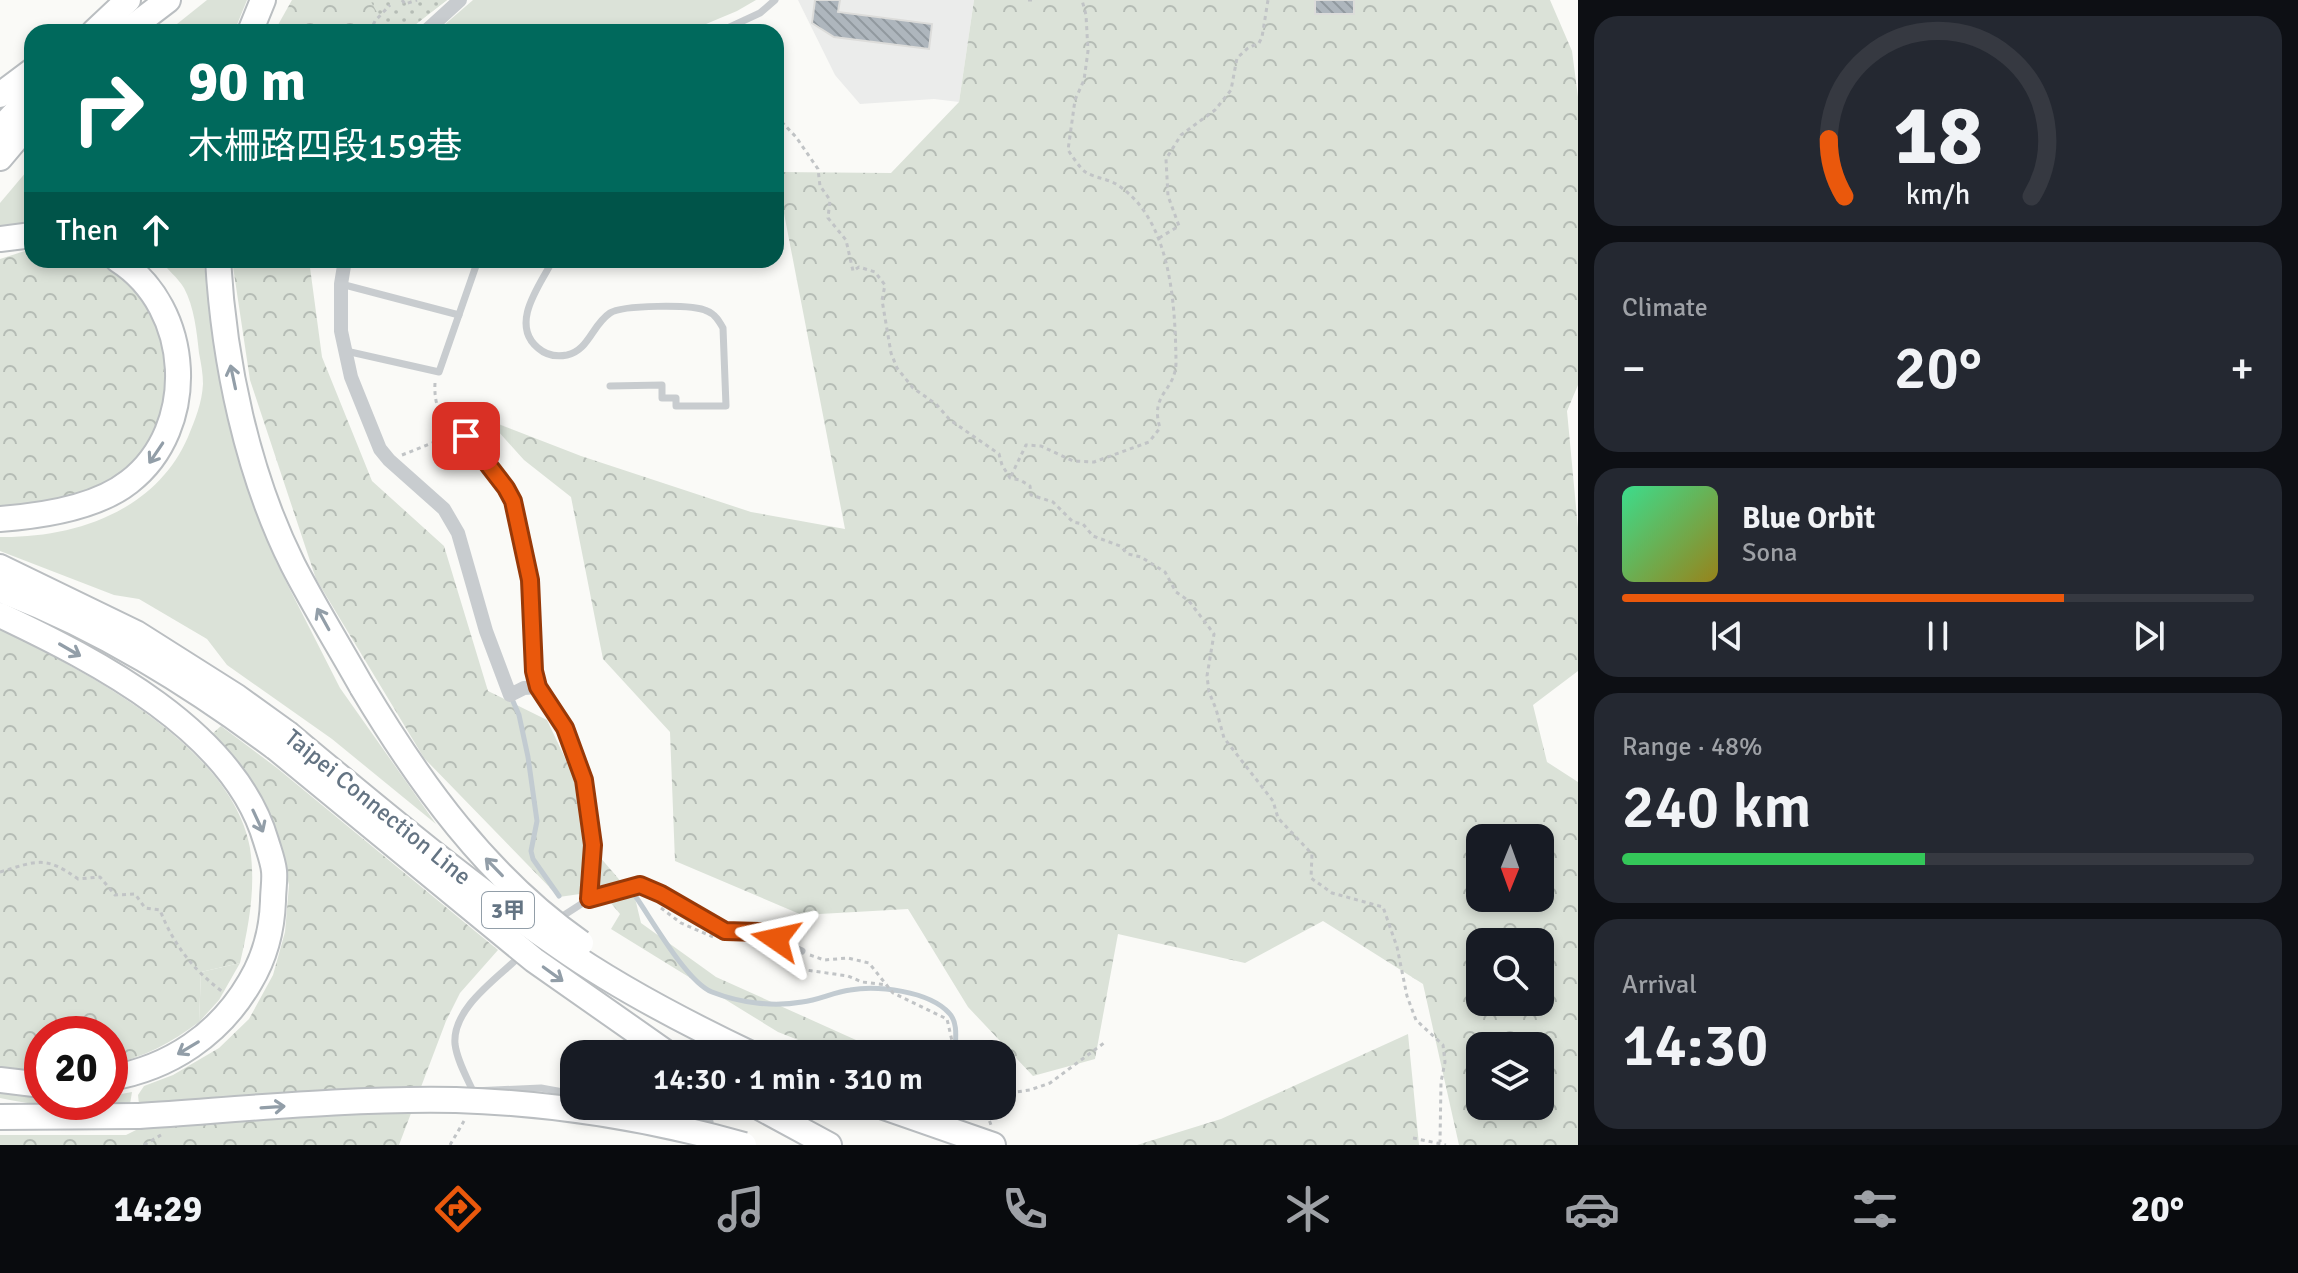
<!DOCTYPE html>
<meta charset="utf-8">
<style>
body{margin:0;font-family:Signika,"Noto Sans TC",sans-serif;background:#242831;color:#f1f3f6;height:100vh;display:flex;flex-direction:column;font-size:30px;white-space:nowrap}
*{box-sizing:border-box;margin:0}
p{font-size:26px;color:#9ea1a6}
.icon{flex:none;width:44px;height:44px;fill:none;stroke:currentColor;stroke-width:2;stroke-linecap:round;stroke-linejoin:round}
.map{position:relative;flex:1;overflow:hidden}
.details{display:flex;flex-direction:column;gap:16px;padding:16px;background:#0d0f14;width:720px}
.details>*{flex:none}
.hud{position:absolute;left:24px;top:24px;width:760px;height:244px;border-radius:24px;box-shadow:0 4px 12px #0003;background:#00695c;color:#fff;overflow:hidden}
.needle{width:52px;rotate:181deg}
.buttons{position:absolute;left:1466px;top:824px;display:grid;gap:16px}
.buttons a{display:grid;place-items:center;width:88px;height:88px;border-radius:16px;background:#171b24;box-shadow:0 4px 12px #0003;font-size:40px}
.speed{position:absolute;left:24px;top:1016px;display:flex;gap:16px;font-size:40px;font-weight:700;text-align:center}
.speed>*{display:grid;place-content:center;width:104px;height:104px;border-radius:50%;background:#171b24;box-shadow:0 4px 12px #0003;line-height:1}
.speed .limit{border:12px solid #d22;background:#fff;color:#111}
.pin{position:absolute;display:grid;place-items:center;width:68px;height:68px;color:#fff;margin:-34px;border-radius:16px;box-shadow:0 4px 12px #0006}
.me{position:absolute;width:88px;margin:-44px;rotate:281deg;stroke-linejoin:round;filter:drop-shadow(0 0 6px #0008)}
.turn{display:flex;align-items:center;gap:28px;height:168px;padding:0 32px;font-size:36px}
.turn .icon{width:104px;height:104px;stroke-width:2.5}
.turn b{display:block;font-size:56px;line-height:68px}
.then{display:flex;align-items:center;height:76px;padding:0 32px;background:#0003;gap:16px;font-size:30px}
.big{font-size:60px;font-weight:600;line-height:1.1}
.details .card{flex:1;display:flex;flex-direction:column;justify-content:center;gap:12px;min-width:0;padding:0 28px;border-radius:24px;background:#242831}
.details .dial{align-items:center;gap:0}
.dial svg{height:208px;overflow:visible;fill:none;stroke:#363941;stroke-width:7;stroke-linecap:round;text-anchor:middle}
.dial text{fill:#f1f3f6;stroke:none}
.song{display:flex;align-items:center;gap:24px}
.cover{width:96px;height:96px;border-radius:12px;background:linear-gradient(135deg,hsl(150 70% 55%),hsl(50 70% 35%))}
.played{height:8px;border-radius:4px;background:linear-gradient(90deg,#ea580c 70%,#363941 70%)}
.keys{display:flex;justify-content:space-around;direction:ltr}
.heat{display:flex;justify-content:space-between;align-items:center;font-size:44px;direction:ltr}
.charge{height:12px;border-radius:6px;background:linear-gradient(90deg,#34c759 48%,#363941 0)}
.trip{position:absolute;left:560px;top:1040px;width:456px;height:80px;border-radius:24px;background:#171b24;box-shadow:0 4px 12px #0003;font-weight:600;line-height:80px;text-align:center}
.menu{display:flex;height:128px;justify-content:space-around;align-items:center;background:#090b0e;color:#9ea1a6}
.menu .icon{width:56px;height:56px}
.menu .on{color:#ea580c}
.menu b{font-size:36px;color:#f1f3f6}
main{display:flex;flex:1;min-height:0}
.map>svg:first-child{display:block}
</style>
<main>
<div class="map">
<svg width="1578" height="1145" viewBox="0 0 1578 1145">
<defs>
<pattern id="forest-crowns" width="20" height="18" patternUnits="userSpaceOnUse" patternTransform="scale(2)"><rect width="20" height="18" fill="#dbe2d8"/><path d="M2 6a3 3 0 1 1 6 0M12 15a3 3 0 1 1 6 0" fill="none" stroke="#b5bcb5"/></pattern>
<pattern id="park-dots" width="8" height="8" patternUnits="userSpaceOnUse" patternTransform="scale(2)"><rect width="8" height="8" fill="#dbe2d8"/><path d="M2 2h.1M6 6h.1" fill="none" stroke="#b5bcb5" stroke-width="1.8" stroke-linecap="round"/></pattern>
<pattern id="building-back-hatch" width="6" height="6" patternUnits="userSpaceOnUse" patternTransform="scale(2)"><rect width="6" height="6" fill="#aeb6bd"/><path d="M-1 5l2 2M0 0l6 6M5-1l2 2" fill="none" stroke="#91999f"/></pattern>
</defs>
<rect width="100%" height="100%" fill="#fafaf7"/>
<!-- built -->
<polygon fill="#ebeceb" points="798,0 974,0 959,102 934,99 860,104 835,75"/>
<!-- grass -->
<g fill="#dbe2d8">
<polygon points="207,0 247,0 234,32 167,32"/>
<polygon points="473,0 756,0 737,11 687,32 436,32"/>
<polygon points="32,165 32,221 0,231 0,203"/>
<path d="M160 260H203L239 459 276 562 340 688 436 824 332 739 227 665 207 639 139 599 114 595 0 551V537C75 538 156 511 188 437 195 420 202 403 203 384 203 374 201 363 199 353 197 333 194 306 184 288 178 278 167 269 160 260Z"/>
<polygon points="240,963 219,1000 199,1022 201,972"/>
</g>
<!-- forest -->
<g fill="url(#forest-crowns)" fill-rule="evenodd">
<polygon points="292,0 447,0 405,32 274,32"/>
<path d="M974 0H1550L1572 51 1578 97V385L1567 411 1578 528V671L1533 705 1547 762 1578 782V1145H1459L1423 984 1323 921 1245 963 1118 934 1095 1059 1033 1076 968 1007 908 909 802 915 675 861 670 732 603 659 571 497 524 460 488 420 581 456 751 512 845 529 776 172 891 173 959 102ZM1480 838H1540V898H1480ZM1480 942H1540V1002H1480ZM1480 1046H1540V1106H1480Z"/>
<path d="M31 249 32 260C50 260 76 256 93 261 119 270 134 285 148 307 153 316 160 324 164 334 181 373 164 429 136 459 107 491 42 506 0 508V259Z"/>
<polygon points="232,260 309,260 322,357 372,481 444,546 488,691 547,720 574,777 593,849 635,898 641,923 716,977 856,1040 861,1054 834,1054 778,1032 611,929 620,914 601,891 559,897 424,758 316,579 250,380"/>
<path d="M0 629C84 671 232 746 250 848 256 887 249 925 240 963L201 972 199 1022C171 1043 144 1057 110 1065V1034H42V1072L0 1068Z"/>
<polygon points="221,726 277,768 498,950 460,993 446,1021 399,1145 0,1145 0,1135 126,1135 140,1128 141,1123 138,1095 144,1086 173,1075 219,1048 249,1019 273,975 285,932 289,885 278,839 263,798 239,763 212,734"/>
<polygon points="1408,1034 1419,1145 1137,1145 1221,1119"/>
<path d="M0 1091 42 1096V1102H110V1096L132 1092 130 1104C85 1107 44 1108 0 1098Z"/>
</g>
<!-- park -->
<polygon fill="url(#park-dots)" points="370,0 447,0 406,32 388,32"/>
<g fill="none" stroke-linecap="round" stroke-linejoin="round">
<!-- stream -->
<g stroke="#c2cbd1" stroke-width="5">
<polyline points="512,699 519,715 528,757 537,821 531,851 533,859 559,896"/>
<path d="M636 897C652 920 687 982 712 992 740 1003 773 1007 802 1002 819 1000 834 992 850 990 877 985 929 991 949 1013 959 1023 955 1041 955 1054"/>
<polyline points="956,1106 961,1125"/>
</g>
</g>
<!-- building -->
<g fill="url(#building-back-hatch)" stroke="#dcdcda" stroke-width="2">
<polygon points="815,0 840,0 838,12 932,24 929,49 834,37 812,23"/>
<rect x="1315" y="0" width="39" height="14"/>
</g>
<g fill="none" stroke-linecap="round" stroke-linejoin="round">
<defs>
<g id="highway">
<polyline points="94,32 128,0"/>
<polyline points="126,32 168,0"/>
<polyline points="250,32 263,0"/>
<polyline points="0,95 32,71"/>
<polyline points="0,129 32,95"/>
<polyline points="0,158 32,120"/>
<polyline points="0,239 32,235"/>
<path d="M218 260C224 362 247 473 293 565 314 606 339 646 362 687"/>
<path d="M0 519C41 516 96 508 129 482 199 428 193 308 118 260"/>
<polyline points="0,567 136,633 237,697 287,733"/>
<path d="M0 590C100 628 190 684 276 748"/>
<path d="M0 615C97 661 234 731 266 841 269 851 273 861 274 871 275 880 273 891 273 901 272 930 265 957 250 982 220 1034 170 1068 110 1078"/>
<polyline points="0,1080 42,1085"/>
<polyline points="757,1106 829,1145"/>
<polyline points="881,1106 993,1145"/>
<polyline points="0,1117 139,1116"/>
</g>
</defs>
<!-- highway casing -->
<use href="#highway" stroke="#babec1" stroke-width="28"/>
<!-- path -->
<g stroke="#c1c4c6" stroke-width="3" stroke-dasharray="4 4" stroke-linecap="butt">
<polyline points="402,0 405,4 417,0"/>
<polyline points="1028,0 1032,0"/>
<polyline points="370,32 375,21 390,5"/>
<polyline points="776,116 796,137 818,169 820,186 830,200 828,218 846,240 853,271 859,267 875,272 885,285 882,300 891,353 897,368 913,388 936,404 950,420 999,454 1002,465 1010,478 1020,480 1030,486 1031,495 1053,502 1073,522 1083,524 1093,536 1120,546 1128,554 1141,557 1165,572 1176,592 1189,601 1214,634 1207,676 1209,692 1216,709 1224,738 1273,801 1278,818 1312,854 1311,878 1332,893 1383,907 1397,947 1407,996 1416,1020 1443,1045 1445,1062 1441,1082 1440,1142"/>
<polyline points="1159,238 1179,226 1168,196 1166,159 1181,135 1215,110 1231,90 1237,58 1248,48 1259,43 1262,37 1268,0"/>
<path d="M435 383C434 400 438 415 450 427"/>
<polyline points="402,455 447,437"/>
<path d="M1011 476 1026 445 1041 446 1073 461 1094 462 1149 442 1160 428C1149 392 1177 392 1176 360 1175 303 1171 218 1116 184 1108 179 1096 178 1087 173 1080 169 1073 157 1068 150L1075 100 1084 80 1088 51 1086 15 1082 0"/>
<path d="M0 872C37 861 45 855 78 879L100 877 115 895 135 894 145 908 160 910C173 944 194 971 223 992"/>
<polyline points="661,908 681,923 713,937"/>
<polyline points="752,944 767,949 792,968 848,976 862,982 887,985"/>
<polyline points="810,955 824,960 848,958 869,963 893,993 947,1019 955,1054"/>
<polyline points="1002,1094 1030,1090 1050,1083 1104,1043"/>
<polyline points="984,1106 991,1125"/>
<polyline points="1413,1138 1446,1145"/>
<polyline points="144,1145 161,1135"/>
<polyline points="450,1145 464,1121"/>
</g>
<!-- lane -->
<g stroke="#c8cccf" stroke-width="7">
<polyline points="719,32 760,13 775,0"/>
<path d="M553 260C540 285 509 324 538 348 546 355 557 357 567 355 589 350 592 325 610 313 622 305 693 304 707 311 715 314 719 321 723 328L726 406H676V398H662V385L610 386"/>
<polyline points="341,284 459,315"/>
<polyline points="346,351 439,372 478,260"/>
<polyline points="458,433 466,436 506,488 513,501 530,580 534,671 538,687"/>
<polyline points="558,919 589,899 640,885 661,894 725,931 759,932 802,951"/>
<path d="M520 956C498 978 452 1008 455 1044 457 1060 466 1076 473 1091L541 1088 574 1094"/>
<polyline points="675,1106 710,1122"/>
</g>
<!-- street -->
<g stroke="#c8cccf" stroke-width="14">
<polyline points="425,32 460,0"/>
<path d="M345 260 341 284V331L351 377 380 449 389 460 444 509 458 533 486 631 510 695 524 688 538 687C589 757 595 815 589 899"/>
</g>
<!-- highway -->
<use href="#highway" stroke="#fff" stroke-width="24"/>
<defs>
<g id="highway-bridge">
<path d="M362 687C420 784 487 877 581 943"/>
<path d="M287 733C376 807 465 882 560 947 620 989 686 1023 751 1054"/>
<polyline points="276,748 534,960 668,1054"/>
<path d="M139 1116C244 1109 350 1098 456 1100 552 1103 652 1119 744 1145"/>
</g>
</defs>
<!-- highway-bridge casing -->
<use href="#highway-bridge" stroke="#babec1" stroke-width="28" stroke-linecap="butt"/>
<!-- highway-bridge -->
<use href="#highway-bridge" stroke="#fff" stroke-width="24"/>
</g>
<!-- one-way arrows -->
<defs><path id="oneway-shaft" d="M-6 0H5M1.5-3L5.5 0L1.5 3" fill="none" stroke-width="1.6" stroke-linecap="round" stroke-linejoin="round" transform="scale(2)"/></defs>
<g stroke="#929ea8">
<use href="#oneway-shaft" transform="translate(233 377) rotate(-102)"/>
<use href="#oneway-shaft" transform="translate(156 453) rotate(124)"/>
<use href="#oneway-shaft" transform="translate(323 619) rotate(-119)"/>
<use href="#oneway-shaft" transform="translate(70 650) rotate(30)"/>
<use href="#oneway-shaft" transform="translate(258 821) rotate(65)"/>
<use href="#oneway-shaft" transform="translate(494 867) rotate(-134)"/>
<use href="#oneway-shaft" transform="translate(553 974) rotate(36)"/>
<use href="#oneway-shaft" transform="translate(188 1048) rotate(149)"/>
<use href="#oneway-shaft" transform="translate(273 1107) rotate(-4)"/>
</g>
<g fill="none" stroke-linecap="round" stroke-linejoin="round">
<defs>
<polyline id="route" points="466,436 506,488 513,501 530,580 534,671 538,687 565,728 584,780 593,845 589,899 640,885 661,894 725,931 759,932 776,939"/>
</defs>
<!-- route casing -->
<use href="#route" stroke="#983908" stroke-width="20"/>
<!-- route -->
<use href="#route" stroke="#ea580c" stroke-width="14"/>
</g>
<g text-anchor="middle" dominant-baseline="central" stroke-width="8" stroke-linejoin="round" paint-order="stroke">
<!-- shield labels -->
<rect fill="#fff" stroke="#929ea8" stroke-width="2" x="482" y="892" width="52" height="36" rx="6"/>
<g font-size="22" font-weight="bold" fill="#647483">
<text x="508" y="910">3甲</text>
</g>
<!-- street labels -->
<g font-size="24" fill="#647483" stroke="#fff">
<text transform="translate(378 807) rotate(39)">Taipei Connection Line</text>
</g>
</g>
</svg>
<div class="buttons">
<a><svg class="needle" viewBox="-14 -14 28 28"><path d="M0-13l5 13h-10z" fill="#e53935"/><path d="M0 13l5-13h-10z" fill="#9ea1a6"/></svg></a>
<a><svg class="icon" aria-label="search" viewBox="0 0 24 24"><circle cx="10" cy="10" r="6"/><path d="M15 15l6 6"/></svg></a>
<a><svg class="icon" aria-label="layers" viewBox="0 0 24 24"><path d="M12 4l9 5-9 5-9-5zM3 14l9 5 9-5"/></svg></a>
</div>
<div class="speed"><div class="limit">20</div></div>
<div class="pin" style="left:466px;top:436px;background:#d93025"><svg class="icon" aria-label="arrive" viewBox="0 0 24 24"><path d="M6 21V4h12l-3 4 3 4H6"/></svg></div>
<svg class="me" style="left:776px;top:939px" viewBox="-20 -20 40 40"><path d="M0-17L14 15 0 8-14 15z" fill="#ea580c" stroke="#fff" stroke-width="4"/></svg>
<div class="trip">14:30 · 1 min · 310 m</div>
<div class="hud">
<div class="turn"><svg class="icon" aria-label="right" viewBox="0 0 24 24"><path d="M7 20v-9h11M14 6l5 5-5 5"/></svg><div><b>90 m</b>木柵路四段159巷</div></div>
<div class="then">Then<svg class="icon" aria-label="ahead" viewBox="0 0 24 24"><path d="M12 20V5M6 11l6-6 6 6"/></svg></div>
</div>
</div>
<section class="details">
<div class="card dial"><svg viewBox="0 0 100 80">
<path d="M14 69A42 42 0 1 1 86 69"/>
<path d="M14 69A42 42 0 0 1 8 47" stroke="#ea580c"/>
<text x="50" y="56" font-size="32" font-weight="700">18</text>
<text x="50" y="72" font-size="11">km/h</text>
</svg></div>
<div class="card"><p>Climate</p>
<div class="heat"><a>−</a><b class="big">20°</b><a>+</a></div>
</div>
<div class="card">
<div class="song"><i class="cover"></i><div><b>Blue Orbit</b><p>Sona</p></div></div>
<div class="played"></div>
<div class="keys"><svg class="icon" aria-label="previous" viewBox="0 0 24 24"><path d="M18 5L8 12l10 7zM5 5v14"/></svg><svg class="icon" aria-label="pause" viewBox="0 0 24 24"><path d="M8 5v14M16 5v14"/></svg><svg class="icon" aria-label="next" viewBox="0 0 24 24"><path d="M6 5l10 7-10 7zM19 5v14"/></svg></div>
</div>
<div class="card"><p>Range · 48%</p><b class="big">240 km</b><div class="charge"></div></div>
<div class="card"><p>Arrival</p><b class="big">14:30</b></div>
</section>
</main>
<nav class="menu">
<b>14:29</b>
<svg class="icon on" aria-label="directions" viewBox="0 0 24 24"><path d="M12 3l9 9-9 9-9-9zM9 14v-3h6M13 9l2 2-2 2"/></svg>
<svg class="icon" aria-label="music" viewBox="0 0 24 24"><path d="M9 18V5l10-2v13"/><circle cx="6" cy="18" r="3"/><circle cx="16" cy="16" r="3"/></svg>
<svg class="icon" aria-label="phone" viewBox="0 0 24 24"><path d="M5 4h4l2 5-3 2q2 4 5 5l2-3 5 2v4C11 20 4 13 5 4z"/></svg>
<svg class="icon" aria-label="climate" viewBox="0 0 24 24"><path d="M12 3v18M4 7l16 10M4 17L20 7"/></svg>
<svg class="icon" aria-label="car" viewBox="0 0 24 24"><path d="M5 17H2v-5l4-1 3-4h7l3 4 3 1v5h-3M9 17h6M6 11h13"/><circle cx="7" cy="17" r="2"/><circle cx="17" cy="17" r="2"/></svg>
<svg class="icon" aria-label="filters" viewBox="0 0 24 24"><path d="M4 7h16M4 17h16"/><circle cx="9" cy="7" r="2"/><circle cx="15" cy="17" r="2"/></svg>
<b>20°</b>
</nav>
